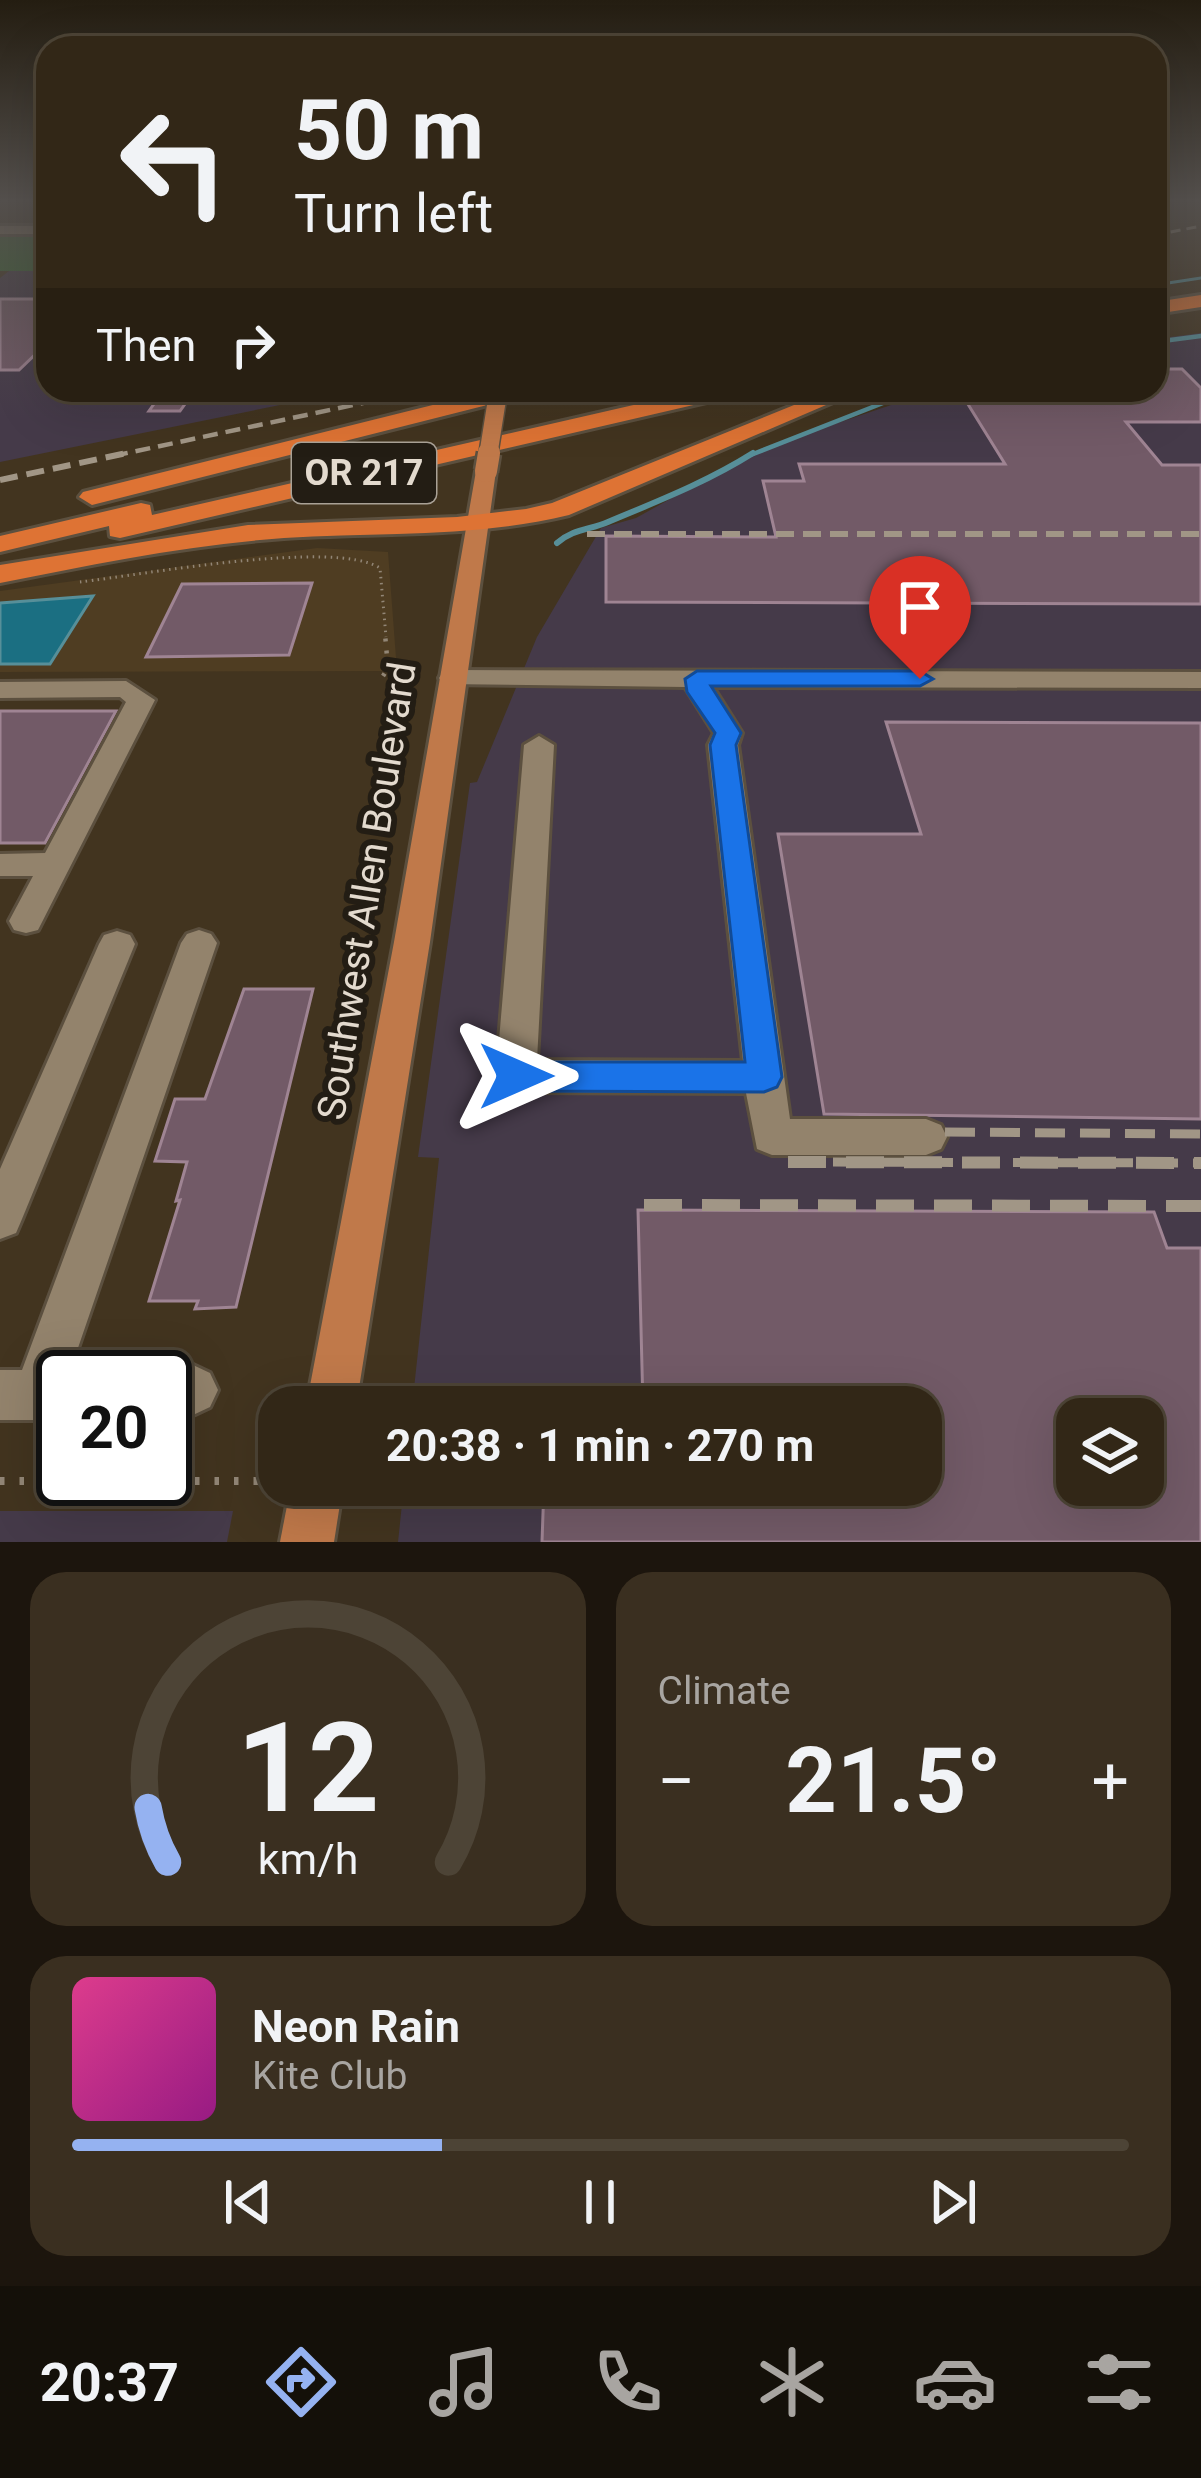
<!DOCTYPE html>
<meta charset="utf-8">
<style>
body{margin:0;font-family:Roboto,sans-serif;background:#3a2f20;color:#f1f3f6;height:100vh;display:flex;flex-direction:column;font-size:45px;white-space:nowrap}
*{box-sizing:border-box;margin:0}
p{font-size:39px;color:#a8a5a1}
.icon{flex:none;width:66px;height:66px;fill:none;stroke:currentColor;stroke-width:2;stroke-linecap:round;stroke-linejoin:round}
.map{position:relative;height:1542px;overflow:hidden}
.details{display:flex;flex-direction:column;gap:30px;padding:30px;background:#1c150d;flex:1}
.details>*{flex:none}
.banner{position:absolute;left:36px;top:36px;width:1131px;height:366px;border-radius:36px;box-shadow:0 12px 48px #0002,0 0 0 3px #4d4436;background:#322717;color:#f1f3f6;overflow:hidden}
.controls{position:absolute;left:1056px;top:1398px;display:grid;gap:24px}
.controls a{display:grid;place-items:center;width:108px;height:108px;border-radius:24px;background:#322717;box-shadow:0 12px 48px #0002,0 0 0 3px #4d4436;font-size:60px}
.speed{position:absolute;left:36px;top:1350px;display:flex;gap:24px;font-size:60px;font-weight:700;text-align:center}
.speed>*{display:grid;place-content:center;width:156px;height:156px;border-radius:50%;background:#322717;box-shadow:0 12px 48px #0002,0 0 0 3px #4d4436;line-height:1}
.speed .limit{border:6px solid #111;border-radius:18px;background:#fff;color:#111}
.pin{position:absolute;display:grid;place-items:center;width:102px;height:102px;color:#fff;margin:-123px -51px;border-radius:50% 50% 50% 0;rotate:-45deg;box-shadow:0 0 12px #0007}
.pin .icon{rotate:45deg}
.me{position:absolute;width:132px;margin:-66px;rotate:90deg;stroke-linejoin:round;filter:drop-shadow(0 0 9px #0008)}
.turn{display:flex;align-items:center;gap:42px;height:252px;padding:0 60px;font-size:54px}
.turn .icon{width:156px;height:156px;stroke-width:2.5}
.turn b{display:block;font-size:84px;line-height:102px}
.then{display:flex;align-items:center;height:114px;padding:0 60px;background:#0003;gap:24px;font-size:45px}
.big{font-size:90px;font-weight:700;line-height:1.1}
.details .tile{flex:1;display:flex;flex-direction:column;justify-content:center;gap:18px;min-width:0;padding:0 42px;border-radius:36px;background:#3a2f20}
.details .dial{align-items:center;gap:0}
.dial svg{height:312px;overflow:visible;fill:none;stroke:#4d4436;stroke-width:7;stroke-linecap:round;text-anchor:middle}
.dial text{fill:#f1f3f6;stroke:none}
.song{display:flex;align-items:center;gap:36px}
.cover{width:144px;height:144px;border-radius:18px;background:linear-gradient(135deg,hsl(330 70% 55%),hsl(310 70% 35%))}
.played{height:12px;border-radius:6px;background:linear-gradient(90deg,#95b2f1 35%,#4d4436 35%)}
.keys{display:flex;justify-content:space-around;direction:ltr}
.heat{display:flex;justify-content:space-between;align-items:center;font-size:66px;direction:ltr}
.details .tiles{flex:1;display:grid;gap:30px;grid-template-columns:1fr 1fr}
.tile:last-child{grid-column:span 2}
.trip{position:absolute;left:258px;top:1386px;width:684px;height:120px;border-radius:36px;background:#322717;box-shadow:0 12px 48px #0002,0 0 0 3px #4d4436;font-weight:700;line-height:120px;text-align:center}
.dock{display:flex;height:192px;justify-content:space-around;align-items:center;background:#141009;color:#a8a5a1}
.dock .icon{width:84px;height:84px}
.dock .active{color:#95b2f1}
.dock b{font-size:54px;color:#f1f3f6}
.map>svg:first-child{display:block}
</style>
<div class="map">
<svg width="1201" height="1542" viewBox="0 0 1201 1542">
<rect width="100%" height="100%" fill="#42341f"/>
<!-- built -->
<polygon fill="#4f3d22" points="317,548 388,552 397,671 0,672 0,591"/>
<!-- industrial -->
<g fill="#453a49" fill-rule="evenodd">
<polygon points="9,271 48,271 48,390 354,390 0,462 0,278"/>
<path d="M1201 333V1542H398L404 1485H921V1407H412L439 1158 418 1157 470 783 477 782 537 637 601 528 636 518 760 449 936 390H1155V339ZM1077 1419H1143V1485H1077Z"/>
<polygon points="0,1511 233,1511 227,1542 0,1542"/>
</g>
<!-- green -->
<polygon fill="#376532" points="0,233 48,233 39,247 48,248 48,271 0,271"/>
<!-- water -->
<polygon fill="#1b6f82" stroke="#578f99" stroke-width="3" points="93,596 50,664 0,664 0,603"/>
<g fill="none" stroke-linecap="round" stroke-linejoin="round">
<!-- stream-far2 -->
<polyline stroke="#578f99" stroke-width="3" points="1155,285 1201,278"/>
<!-- stream-far1 -->
<g stroke="#578f99" stroke-width="4.5">
<polyline points="1155,342 1201,336"/>
<polyline points="748,456 916,390"/>
</g>
<!-- stream -->
<path stroke="#578f99" stroke-width="6" d="M557 543C573 529 589 530 608 522 658 501 707 482 753 453"/>
</g>
<!-- building -->
<g fill="#725a67" stroke="#9f8493" stroke-width="3" fill-rule="evenodd">
<polygon points="0,299 48,299 48,342 19,370 0,370"/>
<polygon points="1155,369 1182,369 1201,388 1201,422 1126,422 1162,465 1201,465 1201,604 606,602 606,536 776,537 763,481 804,481 799,464 1005,464 966,401 1037,401 1029,390 1155,390"/>
<polygon points="164,390 195,390 180,411 149,411"/>
<polygon points="312,583 289,655 146,657 182,584"/>
<polygon points="0,711 116,711 45,843 0,843"/>
<polygon points="886,722 1201,723 1201,1119 824,1114 778,834 921,834"/>
<polygon points="244,989 313,989 236,1307 195,1309 198,1301 149,1301 180,1200 176,1201 187,1162 155,1161 175,1099 205,1099"/>
<path d="M638 1210 1154 1212 1167 1248H1201V1542H542L544 1485H921V1407H643ZM1077 1419H1143V1485H1077Z"/>
</g>
<g fill="none" stroke-linecap="round" stroke-linejoin="round">
<defs>
<g id="minor">
<rect x="0" y="226" width="48" height="8"/>
<polygon points="453,670 1201,672 1201,688 713,687 742,733 738,745 790,1119 926,1119 941,1125 947,1137 941,1149 926,1155 772,1155 757,1149 746,1093 516,1092 502,1087 496,1076 524,745 539,736 554,745 537,1060 743,1061 708,745 714,733 685,687 443,684 439,678 443,672"/>
<polygon points="126,681 155,700 38,930 26,933 14,930 9,921 33,876 0,876 0,854 45,853 126,702 120,697 0,698 0,682"/>
<polygon points="199,930 211,934 217,943 68,1377 63,1377 54,1412 37,1420 0,1420 0,1370 22,1370 181,943 187,934"/>
<polygon points="117,931 130,935 135,944 22,1219 16,1233 0,1239 0,1169 99,944 104,935"/>
<polygon points="193,1365 210,1373 218,1390 210,1407 193,1415 165,1416 165,1377 146,1377 148,1374 165,1366"/>
</g>
<g id="major">
<polygon points="486,465 496,471 430,942 356,1407 306,1407 394,942 476,471"/>
<polygon points="291,1485 343,1485 334,1542 280,1542"/>
</g>
<g id="highway">
<polygon points="1201,295 1201,307 1155,314 1155,302"/>
<polygon points="493,390 530,390 527,395 92,505 79,497 83,492"/>
<polygon points="699,390 739,390 728,397 120,538 110,536 109,526 0,552 0,536 141,503 150,505 152,515"/>
<path d="M831 390H861L569 515C474 538 380 532 284 538 188 545 94 564 0 583V565L248 525 457 517 526 509 552 503Z"/>
</g>
</defs>
<!-- minor casing -->
<use href="#minor" stroke="#5c503f" stroke-width="6"/>
<!-- major casing -->
<use href="#major" stroke="#5c503f" stroke-width="6"/>
<!-- highway casing -->
<use href="#highway" stroke="#5c503f" stroke-width="6"/>
<!-- path-far2 -->
<path stroke="#928676" stroke-width="3" stroke-dasharray="1.5 4.5" stroke-linecap="butt" d="M80 582C141 575 334 539 380 568L386 637"/>
<!-- path-far1 -->
<polyline stroke="#928676" stroke-width="4.5" stroke-dasharray="3 9" stroke-linecap="butt" points="383,676 388,668 385,634"/>
<!-- path -->
<polyline stroke="#928676" stroke-width="8" stroke-dasharray="4.5 15" stroke-linecap="butt" points="0,1481 279,1481"/>
<!-- minor -->
<use href="#minor" fill="#93836c" fill-rule="evenodd"/>
<!-- major -->
<use href="#major" fill="#c0794a" fill-rule="evenodd"/>
<!-- highway -->
<use href="#highway" fill="#de7334" fill-rule="evenodd"/>
<!-- rail-far4 -->
<polyline stroke="#a19686" stroke-width="3" stroke-dasharray="10 6" stroke-linecap="butt" points="1155,235 1201,226"/>
<!-- rail-far3 -->
<polyline stroke="#a19686" stroke-width="4.5" stroke-dasharray="15 8" stroke-linecap="butt" points="113,456 424,390"/>
<!-- rail-far2 -->
<g stroke="#a19686" stroke-width="6" stroke-dasharray="18 9" stroke-linecap="butt">
<polyline points="0,480 127,453"/>
<polyline points="587,534 1201,534"/>
</g>
<!-- rail-far1 -->
<g stroke="#a19686" stroke-width="9" stroke-dasharray="30 15" stroke-linecap="butt">
<polyline points="945,1132 1201,1134"/>
<polyline points="788,1162 1201,1163"/>
</g>
<!-- rail -->
<g stroke="#a19686" stroke-width="12" stroke-dasharray="38 20" stroke-linecap="butt">
<polyline points="788,1162 1201,1163"/>
<polyline points="644,1205 1201,1206"/>
</g>
<defs>
<polyline id="major-bridge-far1" points="488,456 498,393"/>
<polyline id="major-bridge" points="486,471 489,453"/>
</defs>
<!-- major-bridge-far1 casing -->
<use href="#major-bridge-far1" stroke="#5c503f" stroke-width="21" stroke-linecap="butt"/>
<!-- major-bridge casing -->
<use href="#major-bridge" stroke="#5c503f" stroke-width="27" stroke-linecap="butt"/>
<!-- major-bridge-far1 -->
<use href="#major-bridge-far1" stroke="#c0794a" stroke-width="18"/>
<!-- major-bridge -->
<use href="#major-bridge" stroke="#c0794a" stroke-width="22"/>
</g>
<!-- sky -->
<linearGradient id="sky" x2="0" y2="1"><stop stop-color="#241d11"/><stop offset="0.48" stop-color="#54504d"/><stop offset="1" stop-color="#54504d" stop-opacity="0"/></linearGradient>
<rect width="1201" height="418" fill="url(#sky)"/>
<!-- route -->
<polygon fill="#1a73e8" stroke="#114b97" stroke-width="3" points="697,671 920,671 933,679 920,686 711,686 741,733 736,745 782,1077 777,1087 764,1092 516,1091 503,1087 498,1076 503,1066 516,1062 745,1062 710,745 715,733 687,692 685,679"/>
<g text-anchor="middle" dominant-baseline="central" stroke-width="12" stroke-linejoin="round" paint-order="stroke">
<!-- shield labels -->
<rect fill="#231d14" stroke="#a9a196" stroke-width="3" x="292" y="443" width="144" height="60" rx="9"/>
<g font-size="36" font-weight="bold" fill="#e3dace">
<text x="364" y="473">OR 217</text>
</g>
<!-- street labels -->
<g font-size="39" fill="#e3dace" stroke="#231d14">
<text transform="translate(367 891) rotate(-81)">Southwest Allen Boulevard</text>
</g>
</g>
</svg>
<div class="controls">
<a><svg class="icon" aria-label="layers" viewBox="0 0 24 24"><path d="M12 4l9 5-9 5-9-5zM3 14l9 5 9-5"/></svg></a>
</div>
<div class="speed"><div class="limit">20</div></div>
<div class="pin" style="left:920px;top:679px;background:#d93025"><svg class="icon" aria-label="arrive" viewBox="0 0 24 24"><path d="M6 21V4h12l-3 4 3 4H6"/></svg></div>
<svg class="me" style="left:516px;top:1076px" viewBox="-20 -20 40 40"><path d="M0-17L14 15 0 8-14 15z" fill="#1a73e8" stroke="#fff" stroke-width="4"/></svg>
<div class="trip">20:38 · 1 min · 270 m</div>
<div class="banner">
<div class="turn"><svg class="icon" aria-label="left" viewBox="0 0 24 24"><path d="M17 20v-9H6M10 6l-5 5 5 5"/></svg><div><b>50 m</b>Turn left</div></div>
<div class="then">Then<svg class="icon" aria-label="right" viewBox="0 0 24 24"><path d="M7 20v-9h11M14 6l5 5-5 5"/></svg></div>
</div>
</div>
<section class="details">
<div class="tiles">
<div class="tile dial"><svg viewBox="0 0 100 80">
<path d="M14 69A42 42 0 1 1 86 69"/>
<path d="M14 69A42 42 0 0 1 9 55" stroke="#95b2f1"/>
<text x="50" y="56" font-size="32" font-weight="700">12</text>
<text x="50" y="72" font-size="11">km/h</text>
</svg></div>
<div class="tile"><p>Climate</p>
<div class="heat"><a>−</a><b class="big">21.5°</b><a>+</a></div>
</div>
<div class="tile">
<div class="song"><i class="cover"></i><div><b>Neon Rain</b><p>Kite Club</p></div></div>
<div class="played"></div>
<div class="keys"><svg class="icon" aria-label="previous" viewBox="0 0 24 24"><path d="M18 5L8 12l10 7zM5 5v14"/></svg><svg class="icon" aria-label="pause" viewBox="0 0 24 24"><path d="M8 5v14M16 5v14"/></svg><svg class="icon" aria-label="next" viewBox="0 0 24 24"><path d="M6 5l10 7-10 7zM19 5v14"/></svg></div>
</div>
</div>
</section>
<nav class="dock">
<b>20:37</b>
<svg class="icon active" aria-label="directions" viewBox="0 0 24 24"><path d="M12 3l9 9-9 9-9-9zM9 14v-3h6M13 9l2 2-2 2"/></svg>
<svg class="icon" aria-label="music" viewBox="0 0 24 24"><path d="M9 18V5l10-2v13"/><circle cx="6" cy="18" r="3"/><circle cx="16" cy="16" r="3"/></svg>
<svg class="icon" aria-label="phone" viewBox="0 0 24 24"><path d="M5 4h4l2 5-3 2q2 4 5 5l2-3 5 2v4C11 20 4 13 5 4z"/></svg>
<svg class="icon" aria-label="climate" viewBox="0 0 24 24"><path d="M12 3v18M4 7l16 10M4 17L20 7"/></svg>
<svg class="icon" aria-label="car" viewBox="0 0 24 24"><path d="M5 17H2v-5l4-1 3-4h7l3 4 3 1v5h-3M9 17h6M6 11h13"/><circle cx="7" cy="17" r="2"/><circle cx="17" cy="17" r="2"/></svg>
<svg class="icon" aria-label="filters" viewBox="0 0 24 24"><path d="M4 7h16M4 17h16"/><circle cx="9" cy="7" r="2"/><circle cx="15" cy="17" r="2"/></svg>
</nav>
